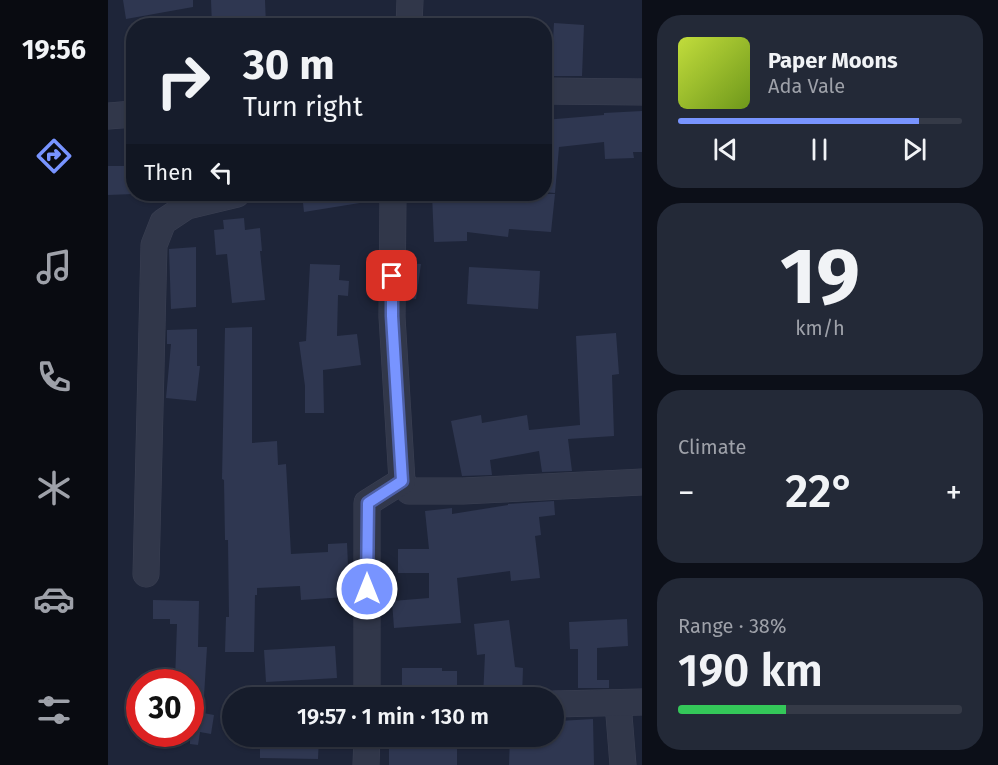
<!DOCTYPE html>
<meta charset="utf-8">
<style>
body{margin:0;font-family:"Fira Sans",sans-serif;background:#232937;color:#f1f3f6;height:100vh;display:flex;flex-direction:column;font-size:22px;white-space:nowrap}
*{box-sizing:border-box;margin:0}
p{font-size:20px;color:#9ea1a9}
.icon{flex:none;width:33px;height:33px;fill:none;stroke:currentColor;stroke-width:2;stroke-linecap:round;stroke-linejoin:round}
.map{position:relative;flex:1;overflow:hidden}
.sheet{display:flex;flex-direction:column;gap:15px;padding:15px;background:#0c0f18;width:356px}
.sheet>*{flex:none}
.hud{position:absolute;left:18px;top:18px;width:426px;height:183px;border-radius:24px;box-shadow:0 2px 4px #0004,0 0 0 2px #353a47;background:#161c2b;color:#f1f3f6;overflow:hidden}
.speed{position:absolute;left:18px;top:669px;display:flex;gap:12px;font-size:30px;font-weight:700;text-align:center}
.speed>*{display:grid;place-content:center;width:78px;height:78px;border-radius:50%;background:#161c2b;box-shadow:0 2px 4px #0004,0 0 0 2px #353a47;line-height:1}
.speed .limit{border:9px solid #d22;background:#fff;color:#111}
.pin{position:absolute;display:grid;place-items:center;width:51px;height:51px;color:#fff;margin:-26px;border-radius:12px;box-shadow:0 3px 9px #0006}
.me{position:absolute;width:66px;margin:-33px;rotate:0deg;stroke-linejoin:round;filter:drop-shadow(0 0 4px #0008)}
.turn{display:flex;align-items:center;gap:21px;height:126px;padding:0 18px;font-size:27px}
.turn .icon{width:78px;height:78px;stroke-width:2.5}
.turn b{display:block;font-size:42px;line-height:51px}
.then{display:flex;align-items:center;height:57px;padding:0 18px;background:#0003;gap:12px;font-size:22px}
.big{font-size:45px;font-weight:600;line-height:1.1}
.sheet .widget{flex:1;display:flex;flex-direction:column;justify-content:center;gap:9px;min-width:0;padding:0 21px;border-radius:24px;background:#232937}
.sheet .dial{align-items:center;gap:0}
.dial b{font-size:78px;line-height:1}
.song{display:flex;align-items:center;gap:18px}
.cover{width:72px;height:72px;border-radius:9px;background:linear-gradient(135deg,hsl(70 70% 55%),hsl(80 70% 35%))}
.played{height:6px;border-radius:3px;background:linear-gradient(90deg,#7894ff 85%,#353a47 85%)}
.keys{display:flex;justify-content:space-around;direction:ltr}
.heat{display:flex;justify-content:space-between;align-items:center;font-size:33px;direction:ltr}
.charge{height:9px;border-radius:4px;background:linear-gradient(90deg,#34c759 38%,#353a47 0)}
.trip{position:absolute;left:114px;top:687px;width:342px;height:60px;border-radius:30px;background:#161c2b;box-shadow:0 2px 4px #0004,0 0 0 2px #353a47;font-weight:600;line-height:60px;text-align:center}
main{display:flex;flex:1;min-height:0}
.tabs{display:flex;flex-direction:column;width:108px;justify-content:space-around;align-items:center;background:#090b11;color:#9ea1a9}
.tabs .icon{width:42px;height:42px}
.tabs .on{color:#7894ff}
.tabs b{font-size:27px;color:#f1f3f6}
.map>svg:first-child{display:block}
</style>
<main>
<nav class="tabs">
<b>19:56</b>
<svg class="icon on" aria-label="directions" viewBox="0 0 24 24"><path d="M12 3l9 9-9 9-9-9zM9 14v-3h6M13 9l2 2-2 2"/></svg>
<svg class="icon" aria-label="music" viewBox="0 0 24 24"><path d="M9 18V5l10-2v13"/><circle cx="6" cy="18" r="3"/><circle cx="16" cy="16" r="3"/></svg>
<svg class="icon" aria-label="phone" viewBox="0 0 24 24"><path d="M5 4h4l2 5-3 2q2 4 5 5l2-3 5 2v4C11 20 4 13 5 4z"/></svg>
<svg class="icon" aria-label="climate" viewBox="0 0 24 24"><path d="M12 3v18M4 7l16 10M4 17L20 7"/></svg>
<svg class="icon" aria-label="car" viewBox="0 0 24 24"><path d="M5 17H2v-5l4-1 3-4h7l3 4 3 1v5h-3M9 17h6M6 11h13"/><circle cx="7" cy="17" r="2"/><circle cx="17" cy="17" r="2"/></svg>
<svg class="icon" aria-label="filters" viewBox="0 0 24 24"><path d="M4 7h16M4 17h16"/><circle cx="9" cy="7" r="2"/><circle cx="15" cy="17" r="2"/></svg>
</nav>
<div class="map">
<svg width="535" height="765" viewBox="0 0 535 765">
<rect width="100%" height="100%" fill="#1e2539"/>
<!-- building -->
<g fill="#2f3751">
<polygon points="15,0 85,0 85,7 18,19"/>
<polygon points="103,0 157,0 158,26 104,26"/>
<polygon points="446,23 476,25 474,76 443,76"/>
<polygon points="534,111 534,152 525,152 526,158 497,159 496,142 451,147 447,193 436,192 436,120 496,115 496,113"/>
<polygon points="0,166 24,166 25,194 0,195"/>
<polygon points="194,194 263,194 264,201 196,212"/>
<polygon points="324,194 447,194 443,232 401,229 400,237 359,232 359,241 326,242"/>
<polygon points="136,218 137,230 152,228 154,251 152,251 157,300 124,303 119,254 108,255 106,230 116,229 115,220"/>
<polygon points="88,247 88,307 63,309 61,249"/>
<polygon points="299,263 313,264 308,299 299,298"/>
<polygon points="202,264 232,265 231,280 241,281 240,296 230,295 229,336 249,334 253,365 215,370 216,413 197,413 197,386 191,342 198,341"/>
<polygon points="361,267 432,271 430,309 359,304"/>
<polygon points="144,327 144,443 169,441 170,465 178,464 183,554 220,552 220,544 239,543 241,587 237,587 237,597 193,600 192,586 149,588 149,595 147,595 146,652 117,652 118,617 121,617 120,540 117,540 116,480 114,479 117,328"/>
<polygon points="89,329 89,366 92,366 88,401 58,398 63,344 59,344 59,330"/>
<polygon points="508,333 511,374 504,375 506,436 460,439 464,471 434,472 431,451 382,460 384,475 354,476 343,421 373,415 374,423 419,415 421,430 472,425 468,336"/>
<polygon points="446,501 447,515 431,517 433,535 427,536 432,578 403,581 402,571 349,578 353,623 286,628 284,601 321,598 321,573 290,573 290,549 321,549 317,511 344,508 344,514 400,505 400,504"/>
<polygon points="45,600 91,601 90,647 99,647 95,713 106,715 103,734 92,732 90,745 82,744 82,682 67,681 69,624 62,624 62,619 45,619"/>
<polygon points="519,619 520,646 489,648 489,680 501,680 501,688 470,688 470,649 462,649 461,622"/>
<polygon points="401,620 407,667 415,668 414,698 375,698 377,654 369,655 366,624"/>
<polygon points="227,646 229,678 158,682 156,650"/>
<polygon points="294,668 334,668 334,671 349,671 349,696 294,697"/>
<polygon points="485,719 486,765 401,765 402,736 452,736 451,721"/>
<polygon points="152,736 211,737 210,759 152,758"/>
<rect x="281" y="736" width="68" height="29"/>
</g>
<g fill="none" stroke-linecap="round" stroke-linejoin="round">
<defs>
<g id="minor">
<polyline points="301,26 302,0"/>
<polyline points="436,91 535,92"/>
<polyline points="0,116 26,114"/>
<polyline points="294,481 301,491 355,491 535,482"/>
<polyline points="38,574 46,245 55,222 79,206 129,194"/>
<polyline points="259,698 259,503 294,481 284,317 285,194"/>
<polyline points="510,703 515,765"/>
<polyline points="446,704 535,702"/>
<polyline points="258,765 259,736"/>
</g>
</defs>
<!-- minor casing -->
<use href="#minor" stroke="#3b4053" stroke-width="27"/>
<!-- minor -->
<use href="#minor" stroke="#31374a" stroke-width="26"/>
</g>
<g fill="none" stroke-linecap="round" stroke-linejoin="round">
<defs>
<polyline id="route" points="259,589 260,503 294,481 284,316 284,276"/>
</defs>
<!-- route casing -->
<use href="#route" stroke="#4e60a6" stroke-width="15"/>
<!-- route -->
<use href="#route" stroke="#7894ff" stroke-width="10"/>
</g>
</svg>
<div class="speed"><div class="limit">30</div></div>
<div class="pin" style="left:284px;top:276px;background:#d93025"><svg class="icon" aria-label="arrive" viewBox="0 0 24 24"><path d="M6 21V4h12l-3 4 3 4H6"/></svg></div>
<svg class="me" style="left:259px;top:589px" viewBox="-20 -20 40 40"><circle r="17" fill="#7894ff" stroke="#fff" stroke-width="3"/><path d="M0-11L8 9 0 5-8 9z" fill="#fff"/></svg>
<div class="trip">19:57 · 1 min · 130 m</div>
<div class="hud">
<div class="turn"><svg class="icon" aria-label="right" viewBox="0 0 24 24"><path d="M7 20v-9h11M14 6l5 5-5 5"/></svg><div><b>30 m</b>Turn right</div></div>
<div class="then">Then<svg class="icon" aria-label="left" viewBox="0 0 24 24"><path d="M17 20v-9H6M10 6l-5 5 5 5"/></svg></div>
</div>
</div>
<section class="sheet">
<div class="widget">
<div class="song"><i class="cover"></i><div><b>Paper Moons</b><p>Ada Vale</p></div></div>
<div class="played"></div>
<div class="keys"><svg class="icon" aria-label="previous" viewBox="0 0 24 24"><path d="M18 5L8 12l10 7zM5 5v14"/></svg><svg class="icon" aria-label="pause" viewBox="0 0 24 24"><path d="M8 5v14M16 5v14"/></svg><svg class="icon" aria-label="next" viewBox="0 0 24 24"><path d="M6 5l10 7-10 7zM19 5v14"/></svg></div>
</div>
<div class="widget dial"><b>19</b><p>km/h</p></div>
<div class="widget"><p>Climate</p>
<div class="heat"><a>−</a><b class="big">22°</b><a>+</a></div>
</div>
<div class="widget"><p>Range · 38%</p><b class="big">190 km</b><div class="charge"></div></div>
</section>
</main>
